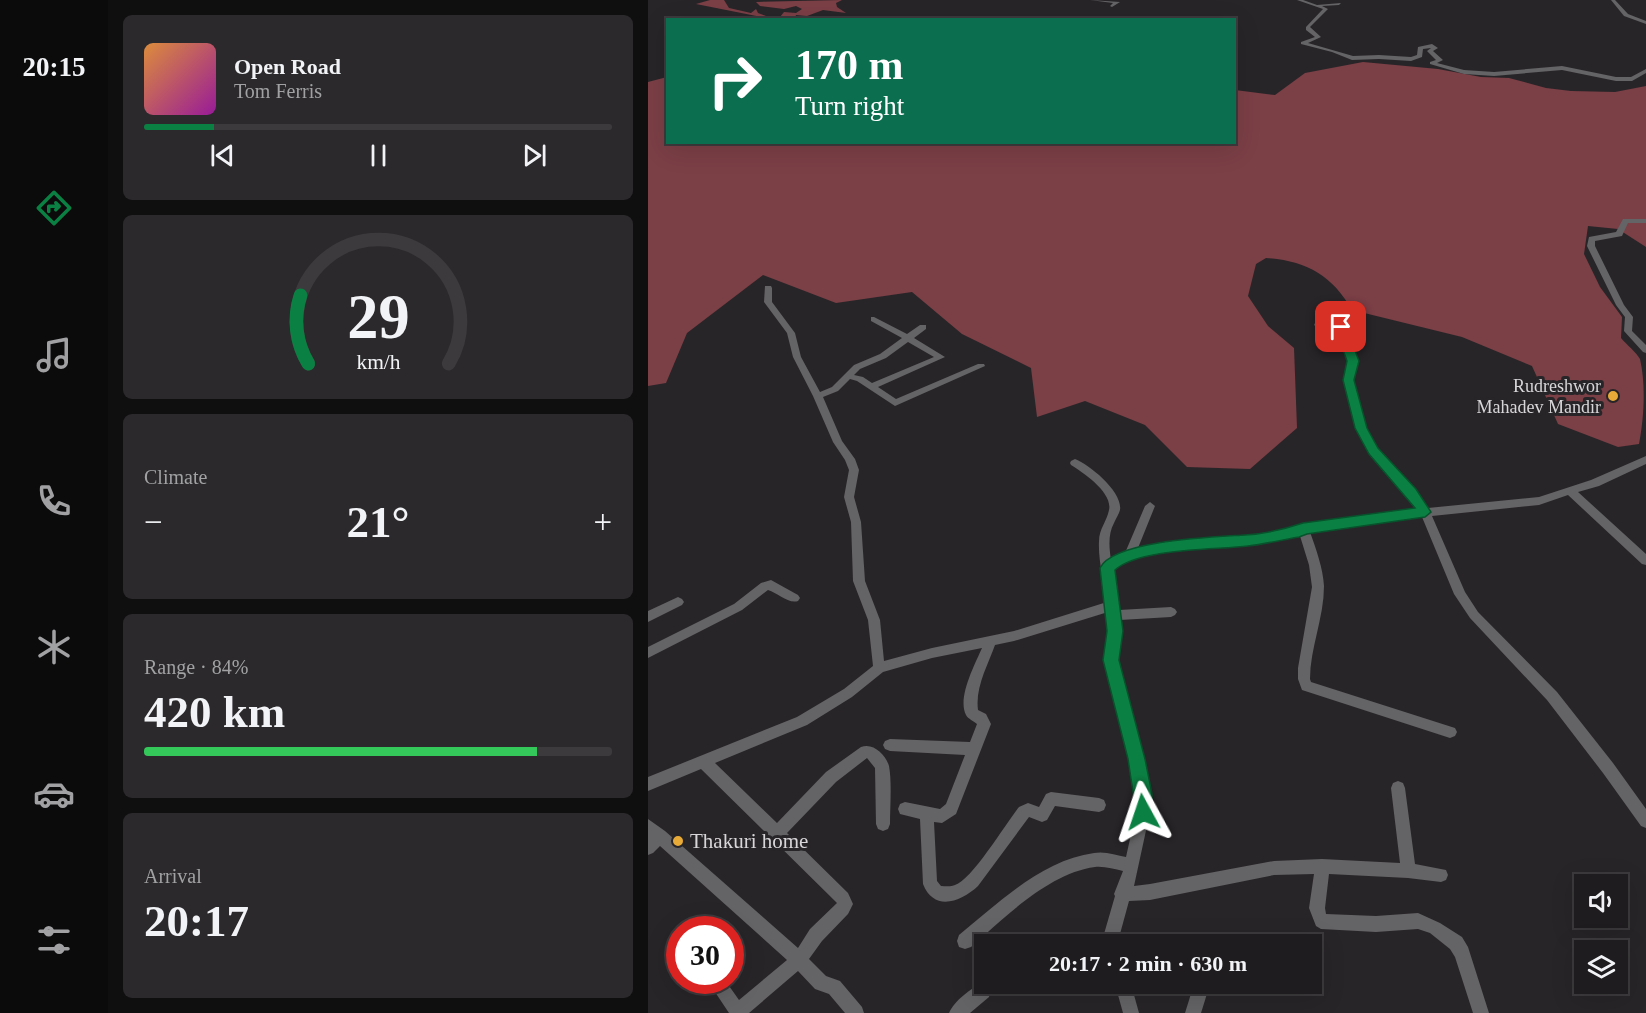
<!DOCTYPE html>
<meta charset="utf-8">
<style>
body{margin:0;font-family:Georgia,serif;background:#2b292b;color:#f1f3f6;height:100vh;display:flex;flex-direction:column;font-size:22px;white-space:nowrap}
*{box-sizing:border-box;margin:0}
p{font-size:20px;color:#a1a1a4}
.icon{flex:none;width:33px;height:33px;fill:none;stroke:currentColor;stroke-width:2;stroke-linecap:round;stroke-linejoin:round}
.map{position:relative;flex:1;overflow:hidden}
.drawer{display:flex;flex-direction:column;gap:15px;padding:15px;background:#100f10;width:540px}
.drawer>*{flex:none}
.top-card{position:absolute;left:18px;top:18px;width:570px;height:126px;border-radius:0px;box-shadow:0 6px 24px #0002,0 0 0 2px #3c3a3c;background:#0b6e4f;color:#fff;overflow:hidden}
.tools{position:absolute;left:926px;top:874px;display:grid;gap:12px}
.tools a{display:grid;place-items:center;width:54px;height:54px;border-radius:0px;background:#1e1c1e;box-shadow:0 6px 24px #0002,0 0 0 2px #3c3a3c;font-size:30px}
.speed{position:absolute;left:18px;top:916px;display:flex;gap:12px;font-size:30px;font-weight:700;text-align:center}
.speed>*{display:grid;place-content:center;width:78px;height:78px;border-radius:50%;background:#1e1c1e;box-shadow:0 6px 24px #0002,0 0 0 2px #3c3a3c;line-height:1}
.speed .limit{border:9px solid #d22;background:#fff;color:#111}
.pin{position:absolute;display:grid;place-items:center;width:51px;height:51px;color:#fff;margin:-26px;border-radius:12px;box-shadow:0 3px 9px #0006}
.me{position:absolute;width:66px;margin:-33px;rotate:355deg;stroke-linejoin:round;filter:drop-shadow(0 0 4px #0008)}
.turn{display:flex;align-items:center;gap:21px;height:126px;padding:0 30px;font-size:27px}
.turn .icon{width:78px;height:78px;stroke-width:2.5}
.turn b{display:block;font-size:42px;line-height:51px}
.big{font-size:45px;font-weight:700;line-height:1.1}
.drawer .tile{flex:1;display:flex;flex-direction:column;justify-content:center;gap:9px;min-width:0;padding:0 21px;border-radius:9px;background:#2b292b}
.drawer .dial{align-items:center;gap:0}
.dial svg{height:156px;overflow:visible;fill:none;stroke:#3c3a3c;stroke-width:7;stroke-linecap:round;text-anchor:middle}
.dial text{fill:#f1f3f6;stroke:none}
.song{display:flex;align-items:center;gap:18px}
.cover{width:72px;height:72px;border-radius:9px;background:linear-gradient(135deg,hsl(30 70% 55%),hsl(300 70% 35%))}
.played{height:6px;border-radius:3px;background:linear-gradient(90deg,#0b8043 15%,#3c3a3c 15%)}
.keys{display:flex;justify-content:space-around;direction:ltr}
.heat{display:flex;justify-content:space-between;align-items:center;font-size:33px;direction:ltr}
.charge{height:9px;border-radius:4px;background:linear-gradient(90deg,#34c759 84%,#3c3a3c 0)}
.trip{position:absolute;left:326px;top:934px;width:348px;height:60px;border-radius:0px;background:#1e1c1e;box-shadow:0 6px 24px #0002,0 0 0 2px #3c3a3c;font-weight:700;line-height:60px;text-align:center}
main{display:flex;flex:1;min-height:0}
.tabs{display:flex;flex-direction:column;width:108px;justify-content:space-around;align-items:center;background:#0c0b0c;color:#a1a1a4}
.tabs .icon{width:42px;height:42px}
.tabs .on{color:#0b8043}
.tabs b{font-size:27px;color:#f1f3f6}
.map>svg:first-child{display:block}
</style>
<main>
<nav class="tabs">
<b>20:15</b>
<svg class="icon on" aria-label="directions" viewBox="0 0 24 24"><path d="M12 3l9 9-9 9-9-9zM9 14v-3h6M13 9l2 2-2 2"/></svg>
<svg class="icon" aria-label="music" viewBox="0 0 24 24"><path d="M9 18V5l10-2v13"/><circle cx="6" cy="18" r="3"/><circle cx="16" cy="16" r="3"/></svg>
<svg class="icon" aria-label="phone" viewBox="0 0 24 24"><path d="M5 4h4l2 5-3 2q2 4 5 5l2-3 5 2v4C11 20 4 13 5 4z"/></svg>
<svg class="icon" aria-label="climate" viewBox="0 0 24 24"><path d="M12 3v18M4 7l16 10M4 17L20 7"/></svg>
<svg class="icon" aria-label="car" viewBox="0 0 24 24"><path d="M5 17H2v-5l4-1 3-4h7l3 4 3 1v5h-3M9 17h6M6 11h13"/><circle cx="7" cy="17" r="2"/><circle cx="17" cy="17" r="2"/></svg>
<svg class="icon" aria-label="filters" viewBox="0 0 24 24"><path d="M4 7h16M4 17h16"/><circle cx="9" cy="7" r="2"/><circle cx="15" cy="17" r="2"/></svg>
</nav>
<section class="drawer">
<div class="tile">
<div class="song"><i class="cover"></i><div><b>Open Road</b><p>Tom Ferris</p></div></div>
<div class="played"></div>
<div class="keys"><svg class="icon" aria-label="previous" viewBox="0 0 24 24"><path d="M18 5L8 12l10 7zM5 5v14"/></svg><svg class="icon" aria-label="pause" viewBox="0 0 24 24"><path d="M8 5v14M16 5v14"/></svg><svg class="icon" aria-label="next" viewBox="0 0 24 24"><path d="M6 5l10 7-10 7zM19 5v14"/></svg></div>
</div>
<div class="tile dial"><svg viewBox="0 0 100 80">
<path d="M14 69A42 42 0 1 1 86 69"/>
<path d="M14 69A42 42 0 0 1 10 34" stroke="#0b8043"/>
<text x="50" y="56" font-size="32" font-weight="700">29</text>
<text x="50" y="72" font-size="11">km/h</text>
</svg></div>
<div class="tile"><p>Climate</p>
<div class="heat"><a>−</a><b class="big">21°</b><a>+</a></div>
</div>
<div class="tile"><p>Range · 84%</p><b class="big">420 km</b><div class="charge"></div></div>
<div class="tile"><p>Arrival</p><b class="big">20:17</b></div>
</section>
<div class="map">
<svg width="998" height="1013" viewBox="0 0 998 1013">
<rect width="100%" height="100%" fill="#282528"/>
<!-- forest -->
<g fill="#7b3f46">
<polygon points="62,0 76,0 81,8 103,13 108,9 110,13 118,16 132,17 136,12 148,13 154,9 148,6 136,9 112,6 108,2 194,0 188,3 189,7 198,13 175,10 159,16 148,15 147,18 152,19 123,19 48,4"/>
<path d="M715 62 790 69 833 77 861 78 898 88 923 91 967 92 998 86V247L970 229 940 226 936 254 952 287 974 317 973 338C979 345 988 352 992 359 998 385 996 418 991 444L970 447 910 424 884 366 814 337 704 310C684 275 658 261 618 258L608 264 600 296 620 326 646 348 649 428 602 469 539 467 497 425 437 401 389 417 383 368 314 334 264 292 188 303 115 275 39 333 18 383 0 386V82L19 77 20 142H586L587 90 627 95 657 73Z"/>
</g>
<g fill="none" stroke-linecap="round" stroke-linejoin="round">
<!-- minor -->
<g fill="#646365" fill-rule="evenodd">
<polygon points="442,0 472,2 464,7 462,6 465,3"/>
<polygon points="649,0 655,0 669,5 693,3 691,5 674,6 680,9 662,27 673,37 660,43 705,56 731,55 763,57 769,55 770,47 784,44 790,48 785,51 795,60 789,63 816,70 846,72 914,66 968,77 983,77 998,69 998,73 984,81 968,81 914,70 846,76 816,74 782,64 782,62 788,60 779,51 783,48 775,49 774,57 763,61 731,59 704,60 684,52 653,44 653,42 667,37 658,30 658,27 675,9"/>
<polygon points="963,0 967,0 980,14 998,21 998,24 976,16"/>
<polygon points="975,219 998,219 998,223 980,223 974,236 947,241 947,246 976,305 985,317 984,331 998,345 998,353 995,352 976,331 977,317 968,305 939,246 941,237 968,232"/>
<path d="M117 286H123L124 288V302L147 333 153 357 172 392 184 387 206 365 232 354 254 338 223 321V317H226L259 334 272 325H278V329L266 338 297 357 230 387 248 399 330 364H336L337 366 247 406 209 381 202 379 190 391 175 397 194 441 207 459 211 470 206 497 213 522 217 581 232 620 236 661 284 648 366 631 459 602C456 582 450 561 451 541 451 529 459 521 461 510 465 493 436 473 423 465L422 463 423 461 427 459C442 465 475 492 472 510 471 514 468 518 466 523 460 534 461 547 463 560L477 553 497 506 502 502 507 506 490 548 526 542 600 537 648 528 655 525 769 509 722 453 708 428 696 380 701 361 690 328H670L666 325 667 323H693L697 326 709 361 704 380 718 428 729 449 767 490 780 508 891 497 943 480 998 456V464L951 486 930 492 998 554V565L994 564 920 495 891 505 784 516 817 592 830 612 909 692 965 763 998 809V828L993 826 955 773 899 700 822 618 806 594 774 517 739 520 662 532C668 549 675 568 676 586 676 618 662 648 662 679L663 682 807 728 809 732 807 736 802 738 654 690 650 679V668L664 587 661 565 652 536C634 540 615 544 597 545 553 549 503 544 465 570L471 610 523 607 527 609 529 612 527 615 523 617 472 620 473 631 469 660 495 759 502 794V812L486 886 502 884 626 861 674 859 752 863 743 788 745 783 750 781 755 783 757 788 767 864 798 870 800 875 798 880 793 882 760 878 681 874 677 908 678 914 728 916 770 913 792 923 814 937 820 947 841 1013H825L807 957 802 949 782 933 770 929 728 932 673 929 668 926 661 908 666 874 626 875 502 900 481 901 472 934 473 945H457L456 934 467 896 466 894 475 871C466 869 456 866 447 867 401 873 356 918 323 947L317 949 311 947 309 941 311 935C350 903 394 860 446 853 457 851 468 855 478 857L488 812V794L481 759 457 660 461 631 460 612 366 641 347 645C340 665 327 687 330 710L338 714 343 724 308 814 294 823 286 822 289 881 293 886C297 886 303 887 307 885 324 880 358 823 371 807L380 803 391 807 398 794 403 792 451 798 456 800 458 805 456 810 451 812 407 806 399 820 394 822 381 817 330 886C313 902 286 912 275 884L272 819 252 814 250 809 252 804 257 802 292 809 298 804 317 755 242 751 237 749 235 745 237 741 242 739 322 742 329 724C326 721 320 719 318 715 309 698 327 664 334 648L284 658 235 672 204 697 159 725 67 763 129 823 178 772 213 747C225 742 238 755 241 766 244 782 242 807 242 824L240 829 235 831 230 829 228 824 227 768 219 758 188 782 139 833 200 893 205 904 200 914 174 941 161 959 178 976 192 981 214 1007 216 1013H197L181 994 167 989 150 971 101 1013H81L65 989 67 983 73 981 79 983 91 1000 139 960 12 846 5 853 0 855V819L17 831 150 948 162 929 189 903 53 769 0 791V777L149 717 196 689 225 666 220 620 205 581 203 522 196 497 201 470 197 460 185 442 165 396 145 357 139 333 116 302ZM260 342 286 357 224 383 215 377 206 375 212 369 238 358Z"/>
<path d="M123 580 150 595 152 598 150 601C140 604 130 593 120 590L94 610 0 658V647L86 604 113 583Z"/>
<polygon points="30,597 34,599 36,602 34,605 0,622 0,611"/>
<path d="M335 983 341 985 343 991 341 997 322 1013H301C306 1001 323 988 335 983Z"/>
<polygon points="467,984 483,984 491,1013 475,1013"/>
<polygon points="546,984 562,984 553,1013 537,1013"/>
</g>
</g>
<!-- route -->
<path fill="#0b8043" stroke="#07532c" stroke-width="1.5" d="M693 323 698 327 711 361 706 380 719 428 730 448 768 489 783 512 777 517 659 534 651 537C634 540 617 544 600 546 568 550 491 548 467 570L475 631 471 660 497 759 504 794V812L501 818 495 821 489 818 480 759 455 660 459 631 452 568C466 540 567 537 597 535 616 534 637 529 655 523L767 508 721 454 707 428 695 380 699 361 687 327Z"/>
<!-- markers -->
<g fill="#e9ab38" stroke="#282528" stroke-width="2">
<circle cx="965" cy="396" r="6"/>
<circle cx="30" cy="841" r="6"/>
</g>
<g text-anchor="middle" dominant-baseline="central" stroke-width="6" stroke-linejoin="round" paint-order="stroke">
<!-- poi labels -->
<g font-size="18" fill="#d8d6d8" stroke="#282528" text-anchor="end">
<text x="953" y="386">Rudreshwor<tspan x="953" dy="21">Mahadev Mandir</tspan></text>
</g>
<!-- near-poi labels -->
<g font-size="21" fill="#d8d6d8" stroke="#282528" text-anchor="start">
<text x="42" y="841">Thakuri home</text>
</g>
</g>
</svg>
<div class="tools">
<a><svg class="icon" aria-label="sound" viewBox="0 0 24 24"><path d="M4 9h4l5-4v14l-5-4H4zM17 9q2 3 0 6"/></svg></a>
<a><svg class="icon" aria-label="layers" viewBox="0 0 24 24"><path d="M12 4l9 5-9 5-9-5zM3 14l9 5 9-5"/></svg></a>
</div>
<div class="speed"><div class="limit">30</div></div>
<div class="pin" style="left:693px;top:327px;background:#d93025"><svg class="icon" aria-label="arrive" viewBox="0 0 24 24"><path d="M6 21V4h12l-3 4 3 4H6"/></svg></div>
<svg class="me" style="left:495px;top:812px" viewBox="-20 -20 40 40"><path d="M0-17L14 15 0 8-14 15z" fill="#0b8043" stroke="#fff" stroke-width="4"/></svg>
<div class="trip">20:17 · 2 min · 630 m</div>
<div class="top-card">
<div class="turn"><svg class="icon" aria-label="right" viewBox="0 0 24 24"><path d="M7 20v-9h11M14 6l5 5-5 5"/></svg><div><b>170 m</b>Turn right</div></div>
</div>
</div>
</main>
